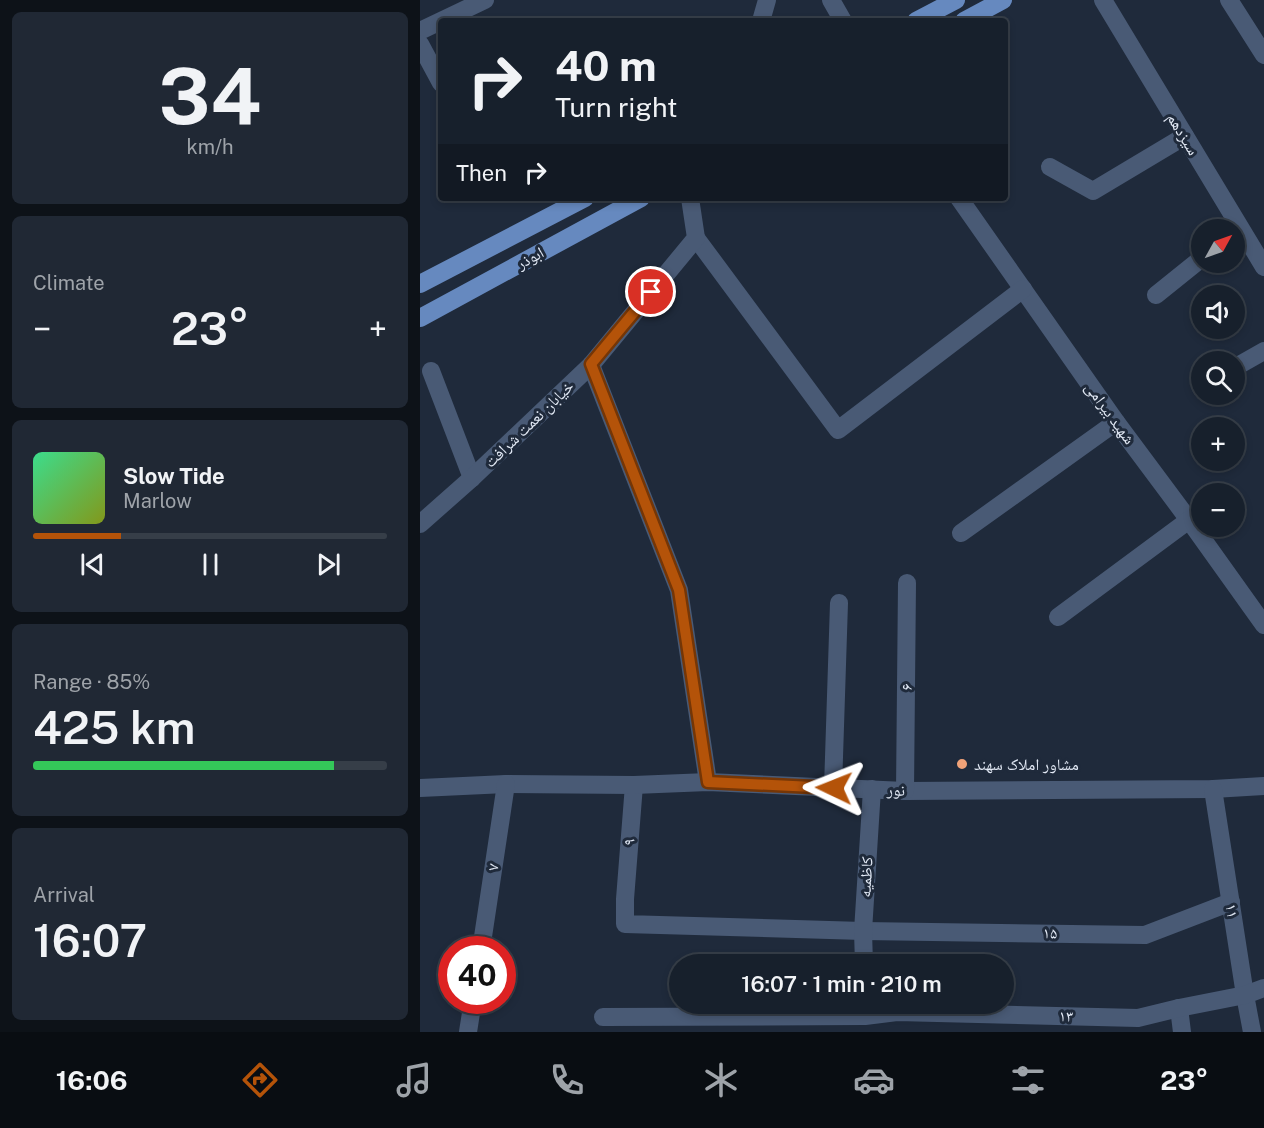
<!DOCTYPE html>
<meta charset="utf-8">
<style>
body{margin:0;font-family:"Public Sans","Noto Naskh Arabic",sans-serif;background:#202834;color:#f1f3f6;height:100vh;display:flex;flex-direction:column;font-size:22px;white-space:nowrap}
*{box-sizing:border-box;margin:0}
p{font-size:20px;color:#9ea3a9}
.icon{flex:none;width:33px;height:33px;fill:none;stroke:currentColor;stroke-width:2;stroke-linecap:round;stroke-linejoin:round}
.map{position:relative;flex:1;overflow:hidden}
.drawer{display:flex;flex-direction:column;gap:12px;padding:12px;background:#0d1218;width:420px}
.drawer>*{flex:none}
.hud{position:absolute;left:18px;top:18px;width:570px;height:183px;border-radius:6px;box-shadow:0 3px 9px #0003,0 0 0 2px #363e48;background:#17202c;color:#f1f3f6;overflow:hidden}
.needle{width:39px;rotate:50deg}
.controls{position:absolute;left:771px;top:219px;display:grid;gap:12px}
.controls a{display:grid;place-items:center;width:54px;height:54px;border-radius:50%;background:#17202c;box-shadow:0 3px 9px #0003,0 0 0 2px #363e48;font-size:30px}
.speed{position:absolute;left:18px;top:936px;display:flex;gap:12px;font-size:30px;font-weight:700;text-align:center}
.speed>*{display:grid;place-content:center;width:78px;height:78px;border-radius:50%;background:#17202c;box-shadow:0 3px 9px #0003,0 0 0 2px #363e48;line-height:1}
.speed .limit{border:9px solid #d22;background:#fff;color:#111}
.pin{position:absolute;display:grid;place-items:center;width:51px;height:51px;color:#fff;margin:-26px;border:3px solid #fff;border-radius:50%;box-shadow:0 2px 6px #0007}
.me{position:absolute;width:66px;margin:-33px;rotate:272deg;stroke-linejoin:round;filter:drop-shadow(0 0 4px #0008)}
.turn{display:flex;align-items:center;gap:21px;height:126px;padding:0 18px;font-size:27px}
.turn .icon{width:78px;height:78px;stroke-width:2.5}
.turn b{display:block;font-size:42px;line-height:51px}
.then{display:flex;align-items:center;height:57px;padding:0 18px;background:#0003;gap:12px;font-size:22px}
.big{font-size:45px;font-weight:600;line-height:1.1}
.drawer .card{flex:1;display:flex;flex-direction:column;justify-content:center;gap:9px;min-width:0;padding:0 21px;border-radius:9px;background:#202834}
.drawer .dial{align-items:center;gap:0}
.dial b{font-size:78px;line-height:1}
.song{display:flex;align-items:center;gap:18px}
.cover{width:72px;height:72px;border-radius:9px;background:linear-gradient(135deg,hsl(150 70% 55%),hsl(70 70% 35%))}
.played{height:6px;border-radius:3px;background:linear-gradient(90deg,#b45309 25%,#363e48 25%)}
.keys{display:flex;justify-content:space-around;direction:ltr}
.heat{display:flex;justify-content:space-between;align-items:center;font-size:33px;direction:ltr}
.charge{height:9px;border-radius:4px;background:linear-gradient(90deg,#34c759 85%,#363e48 0)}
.trip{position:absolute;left:249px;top:954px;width:345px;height:60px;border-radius:30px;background:#17202c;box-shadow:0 3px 9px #0003,0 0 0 2px #363e48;font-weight:600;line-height:60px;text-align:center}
.tabs{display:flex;height:96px;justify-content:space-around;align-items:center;background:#090d12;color:#9ea3a9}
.tabs .icon{width:42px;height:42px}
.tabs .current{color:#b45309}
.tabs b{font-size:27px;color:#f1f3f6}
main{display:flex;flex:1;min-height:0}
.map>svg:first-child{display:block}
</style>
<main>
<section class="drawer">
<div class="card dial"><b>34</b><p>km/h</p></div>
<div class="card"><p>Climate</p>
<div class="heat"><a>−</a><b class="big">23°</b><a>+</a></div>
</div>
<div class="card">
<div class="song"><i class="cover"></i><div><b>Slow Tide</b><p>Marlow</p></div></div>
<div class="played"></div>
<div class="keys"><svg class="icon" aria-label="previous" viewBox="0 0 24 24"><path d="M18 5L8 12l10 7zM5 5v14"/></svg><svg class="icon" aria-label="pause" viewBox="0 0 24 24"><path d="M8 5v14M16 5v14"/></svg><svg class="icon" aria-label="next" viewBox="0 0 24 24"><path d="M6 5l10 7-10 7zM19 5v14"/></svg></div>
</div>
<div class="card"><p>Range · 85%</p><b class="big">425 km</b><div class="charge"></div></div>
<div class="card"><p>Arrival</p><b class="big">16:07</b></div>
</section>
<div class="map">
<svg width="844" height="1032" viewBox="0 0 844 1032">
<rect width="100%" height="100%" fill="#1f2a3b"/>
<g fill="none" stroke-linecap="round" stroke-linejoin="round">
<!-- minor -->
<g stroke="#495a75" stroke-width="18">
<polyline points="411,0 423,21"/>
<polyline points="683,0 844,267"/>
<polyline points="809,0 844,55"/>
<polyline points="341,21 347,0"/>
<polyline points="0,31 65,0"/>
<polyline points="0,44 21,83"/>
<polyline points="630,167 673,191 765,136"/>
<polyline points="539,198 696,422 769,520 844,625"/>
<polyline points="276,238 418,430 603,289"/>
<polyline points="736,295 782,258"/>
<polyline points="171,365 259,590 288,782"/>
<polyline points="814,368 844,351"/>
<polyline points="11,371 52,478"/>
<polyline points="781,388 782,388"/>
<polyline points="0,524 52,478 171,365 276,238 270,198"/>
<polyline points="541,533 696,422"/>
<polyline points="638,617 769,520"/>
<polyline points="214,785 205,899 205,924 443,931 725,935 811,902"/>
<polyline points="0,788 86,784 214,785 288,782 485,791 793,789 844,786"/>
<polyline points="413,788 419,603"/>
<polyline points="793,789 825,995 832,1032"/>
<polyline points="485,791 487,583"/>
<polyline points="61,950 86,784"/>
<polyline points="444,964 443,931 452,789"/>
<polyline points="759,1008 762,1032"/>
<polyline points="183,1017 445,1016 477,1012 718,1018 759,1008 825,995 844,988"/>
<polyline points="48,1032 53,1000"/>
</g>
<!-- major -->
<g stroke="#6689bf" stroke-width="18">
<polyline points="496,21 536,0"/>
<polyline points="544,21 583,0"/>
<polyline points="0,284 165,198"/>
<polyline points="0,318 221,198"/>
</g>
</g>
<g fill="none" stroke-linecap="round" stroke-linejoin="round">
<defs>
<polyline id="route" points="231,292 171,364 259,590 288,782 414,788"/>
</defs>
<!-- route casing -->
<use href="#route" stroke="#753606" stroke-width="15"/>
<!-- route -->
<use href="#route" stroke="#b45309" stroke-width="10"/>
</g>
<!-- markers -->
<circle fill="#f0a278" stroke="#1f2a3b" stroke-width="2" cx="542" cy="764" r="6"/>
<g text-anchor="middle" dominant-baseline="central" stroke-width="6" stroke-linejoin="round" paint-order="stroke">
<!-- street labels -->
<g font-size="16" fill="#e2e9f5" stroke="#1f2a3b">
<text transform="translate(763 134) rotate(59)">سیزدهم</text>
<text transform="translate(110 258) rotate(-29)">ابوذر</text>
<text transform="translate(690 413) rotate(54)">شهید بیرامی</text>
<text transform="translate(109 424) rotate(-44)">خیابان نعمت شرافت</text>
<text transform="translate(486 687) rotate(-90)">۶</text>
<text transform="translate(476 790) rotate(2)">نور</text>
<text transform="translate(209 842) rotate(-86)">۹</text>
<text transform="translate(73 867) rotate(-81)">۷</text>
<text transform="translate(446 877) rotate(-87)">کاظمیه</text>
<text transform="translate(812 911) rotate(81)">۱۱</text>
<text transform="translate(630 933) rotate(1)">۱۵</text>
<text transform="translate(646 1016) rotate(1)">۱۳</text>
</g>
<!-- poi labels -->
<g font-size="16" fill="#e2e9f5" stroke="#1f2a3b" text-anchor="start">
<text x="554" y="764">مشاور املاک سهند</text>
</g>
</g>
</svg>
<div class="controls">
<a><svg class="needle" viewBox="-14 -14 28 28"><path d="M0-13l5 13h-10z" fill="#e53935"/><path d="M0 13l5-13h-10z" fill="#9ea3a9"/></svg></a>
<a><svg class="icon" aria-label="sound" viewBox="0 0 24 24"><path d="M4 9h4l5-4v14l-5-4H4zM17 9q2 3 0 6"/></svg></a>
<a><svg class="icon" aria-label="search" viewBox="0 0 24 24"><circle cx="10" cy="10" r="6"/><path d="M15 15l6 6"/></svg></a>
<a>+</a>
<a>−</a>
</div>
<div class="speed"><div class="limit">40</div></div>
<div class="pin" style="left:231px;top:292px;background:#d93025"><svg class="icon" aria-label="arrive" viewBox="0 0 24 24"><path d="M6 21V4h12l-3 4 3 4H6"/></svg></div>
<svg class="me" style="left:414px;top:788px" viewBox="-20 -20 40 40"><path d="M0-17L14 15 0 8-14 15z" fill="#b45309" stroke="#fff" stroke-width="4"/></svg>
<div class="trip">16:07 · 1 min · 210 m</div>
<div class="hud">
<div class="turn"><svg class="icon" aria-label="right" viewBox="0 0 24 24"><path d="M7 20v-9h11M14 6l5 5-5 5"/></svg><div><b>40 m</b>Turn right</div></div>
<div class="then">Then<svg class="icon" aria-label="right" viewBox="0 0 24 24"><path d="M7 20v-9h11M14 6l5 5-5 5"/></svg></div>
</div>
</div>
</main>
<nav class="tabs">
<b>16:06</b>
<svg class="icon current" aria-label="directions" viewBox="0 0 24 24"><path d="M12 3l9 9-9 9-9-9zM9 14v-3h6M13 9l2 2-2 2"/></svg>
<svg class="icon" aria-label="music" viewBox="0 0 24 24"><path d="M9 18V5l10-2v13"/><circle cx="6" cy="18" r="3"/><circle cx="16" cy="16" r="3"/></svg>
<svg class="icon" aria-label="phone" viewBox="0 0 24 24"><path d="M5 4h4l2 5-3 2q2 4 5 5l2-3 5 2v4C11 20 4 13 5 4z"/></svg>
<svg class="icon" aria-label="climate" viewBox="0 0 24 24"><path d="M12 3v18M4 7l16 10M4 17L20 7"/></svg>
<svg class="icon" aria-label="car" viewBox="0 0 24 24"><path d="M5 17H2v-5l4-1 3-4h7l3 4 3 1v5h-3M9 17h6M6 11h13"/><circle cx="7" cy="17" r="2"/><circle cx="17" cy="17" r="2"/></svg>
<svg class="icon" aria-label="filters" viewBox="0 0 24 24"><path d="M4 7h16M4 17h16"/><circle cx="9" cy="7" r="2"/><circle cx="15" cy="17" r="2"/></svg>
<b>23°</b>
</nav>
